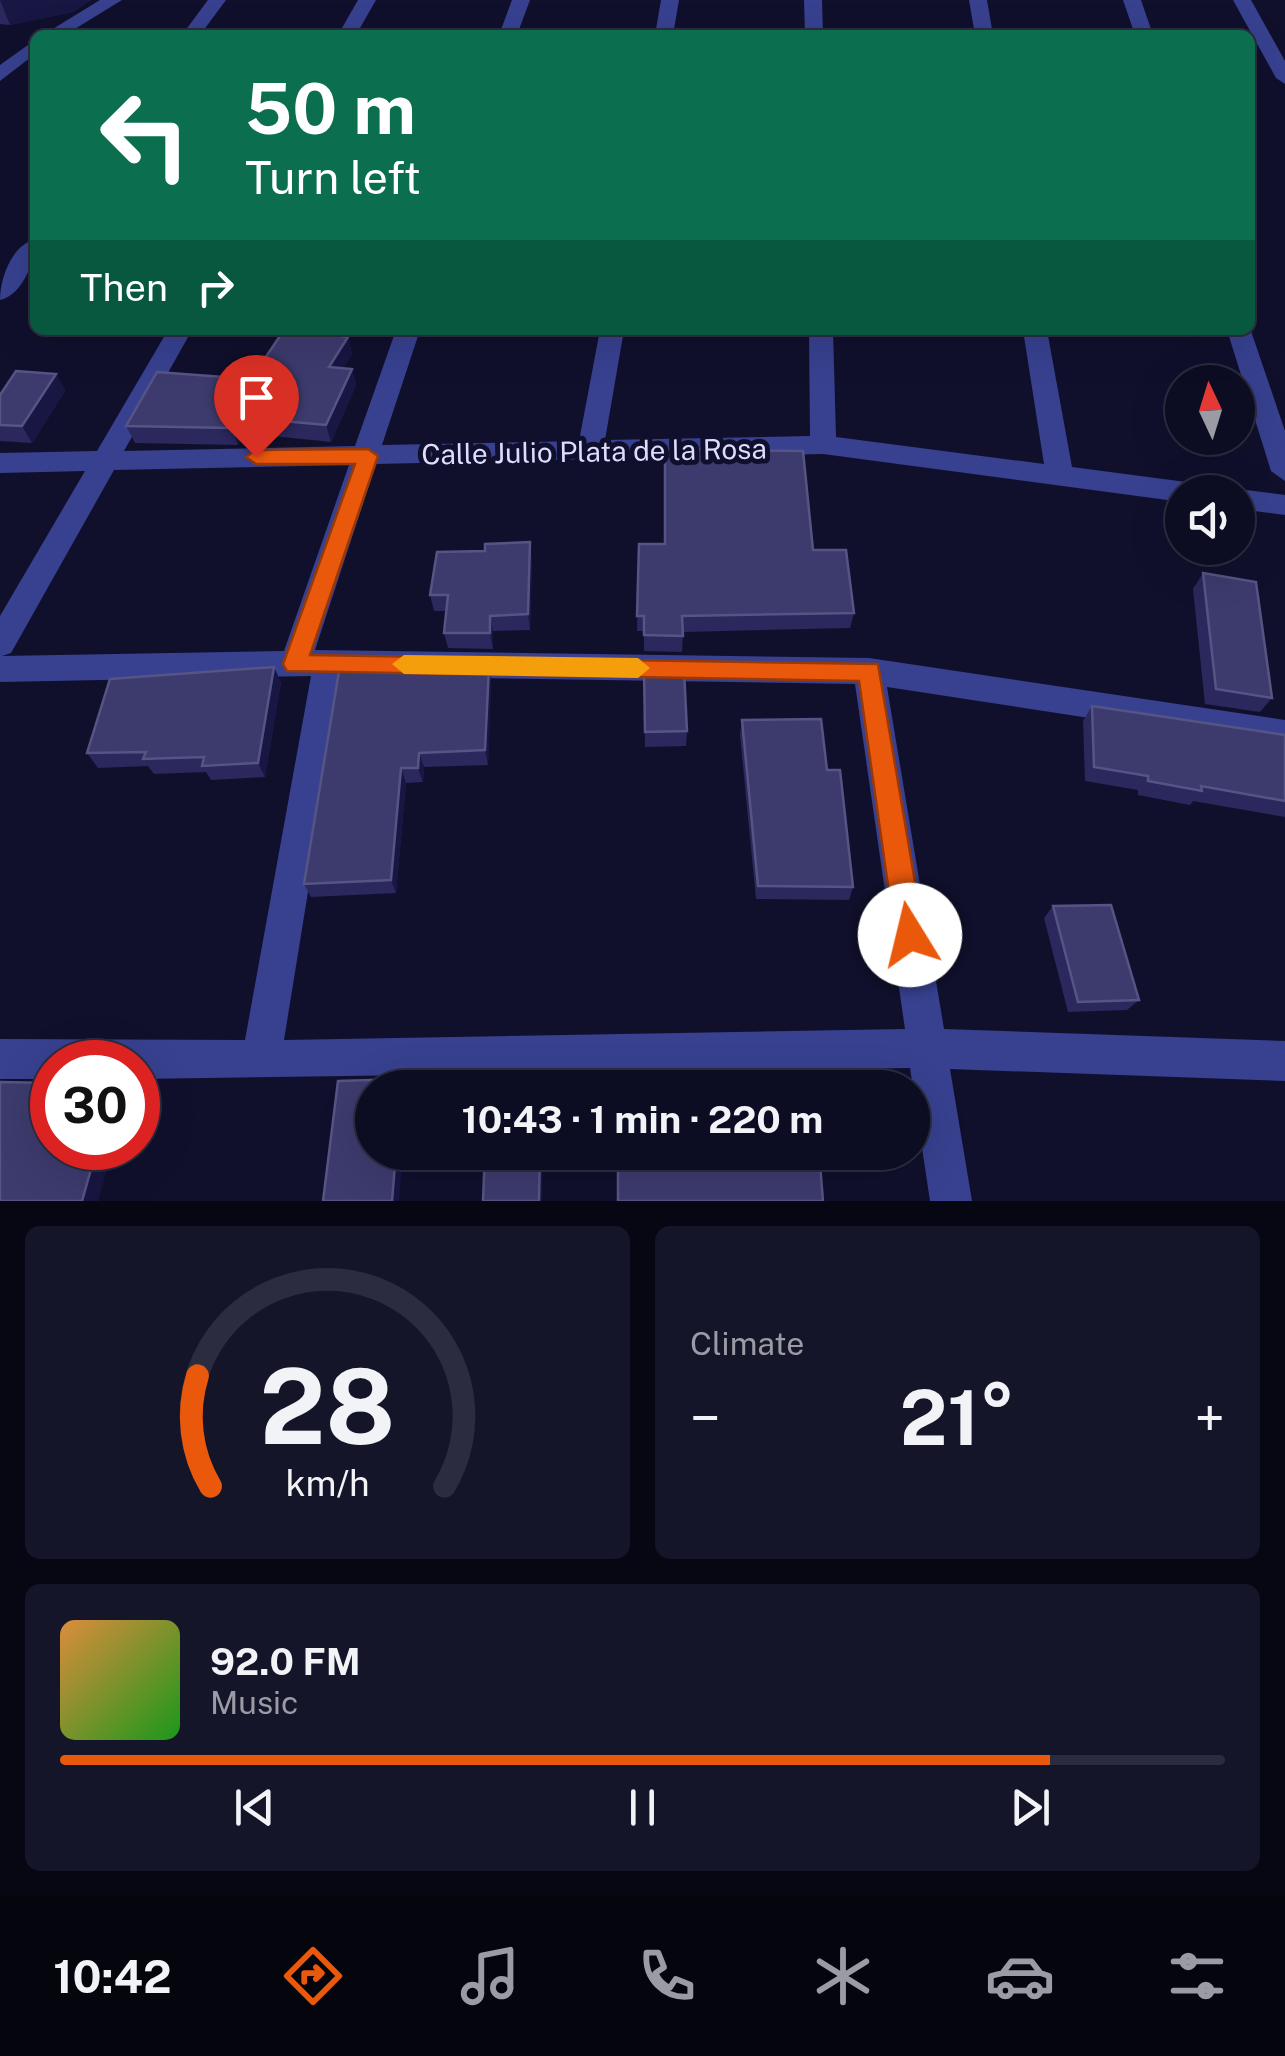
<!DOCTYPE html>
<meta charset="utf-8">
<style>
body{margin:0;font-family:"Public Sans",sans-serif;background:#15152a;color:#f1f3f6;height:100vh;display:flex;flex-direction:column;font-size:38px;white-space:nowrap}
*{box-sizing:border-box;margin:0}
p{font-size:32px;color:#9a9ba5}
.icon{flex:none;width:55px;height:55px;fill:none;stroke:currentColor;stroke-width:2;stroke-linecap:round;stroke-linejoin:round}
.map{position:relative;height:1201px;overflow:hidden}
.details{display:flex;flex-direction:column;gap:25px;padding:25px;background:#070713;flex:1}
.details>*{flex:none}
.hud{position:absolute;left:30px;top:30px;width:1225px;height:305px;border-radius:15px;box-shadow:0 10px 40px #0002,0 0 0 2px #2c2c40;background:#0b6e4f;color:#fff;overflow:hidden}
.needle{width:65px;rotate:356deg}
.buttons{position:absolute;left:1165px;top:365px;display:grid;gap:20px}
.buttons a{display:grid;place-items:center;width:90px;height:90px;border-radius:50%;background:#0c0c22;box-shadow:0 10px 40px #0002,0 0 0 2px #2c2c40;font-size:50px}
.speed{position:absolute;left:30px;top:1040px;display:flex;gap:20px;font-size:50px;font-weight:700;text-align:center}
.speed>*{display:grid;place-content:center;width:130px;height:130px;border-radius:50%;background:#0c0c22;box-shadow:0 10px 40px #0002,0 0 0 2px #2c2c40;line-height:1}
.speed .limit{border:15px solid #d22;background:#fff;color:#111}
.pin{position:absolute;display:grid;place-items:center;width:85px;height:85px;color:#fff;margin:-102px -42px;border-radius:50% 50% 50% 0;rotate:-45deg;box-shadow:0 0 10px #0007}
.pin .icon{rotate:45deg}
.me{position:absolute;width:110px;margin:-55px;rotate:351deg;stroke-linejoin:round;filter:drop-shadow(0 0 8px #0008)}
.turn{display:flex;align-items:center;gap:35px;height:210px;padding:0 50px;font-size:45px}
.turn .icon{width:130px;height:130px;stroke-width:2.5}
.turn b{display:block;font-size:70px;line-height:85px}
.then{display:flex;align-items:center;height:95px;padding:0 50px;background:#0003;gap:20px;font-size:38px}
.big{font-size:75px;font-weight:700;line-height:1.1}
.details .card{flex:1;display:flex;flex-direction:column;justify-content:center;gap:15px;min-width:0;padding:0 35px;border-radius:15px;background:#15152a}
.details .dial{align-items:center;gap:0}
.dial svg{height:260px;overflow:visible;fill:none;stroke:#2c2c40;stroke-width:7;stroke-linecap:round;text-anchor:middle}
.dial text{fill:#f1f3f6;stroke:none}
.song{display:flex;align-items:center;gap:30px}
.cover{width:120px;height:120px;border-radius:15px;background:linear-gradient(135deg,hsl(30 70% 55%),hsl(120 70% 35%))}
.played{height:10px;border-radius:5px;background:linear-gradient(90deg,#ea580c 85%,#2c2c40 85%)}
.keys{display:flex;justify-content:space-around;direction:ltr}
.heat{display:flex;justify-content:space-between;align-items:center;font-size:55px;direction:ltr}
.details .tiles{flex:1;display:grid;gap:25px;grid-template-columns:1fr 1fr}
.card:last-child{grid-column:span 2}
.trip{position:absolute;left:355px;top:1070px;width:575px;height:100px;border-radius:50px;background:#0c0c22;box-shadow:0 10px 40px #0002,0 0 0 2px #2c2c40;font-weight:700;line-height:100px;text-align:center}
.tab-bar{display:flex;height:160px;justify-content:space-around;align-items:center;background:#05050e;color:#9a9ba5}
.tab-bar .icon{width:70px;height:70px}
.tab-bar .on{color:#ea580c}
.tab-bar b{font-size:45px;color:#f1f3f6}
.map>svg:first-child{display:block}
</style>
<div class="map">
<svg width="1285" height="1201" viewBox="0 0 1285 1201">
<rect width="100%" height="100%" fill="#10102d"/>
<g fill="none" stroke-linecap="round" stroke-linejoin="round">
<!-- minor -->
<g fill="#37418f" fill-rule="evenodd">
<polygon points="100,0 122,0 65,35 43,35"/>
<polygon points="208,0 226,0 200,35 182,35"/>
<polygon points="358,0 376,0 356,35 338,35"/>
<polygon points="512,0 530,0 517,35 499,35"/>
<polygon points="661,0 679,0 673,35 655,35"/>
<polygon points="804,0 822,0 823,35 805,35"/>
<polygon points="969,0 987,0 993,35 975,35"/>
<polygon points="1123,0 1141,0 1153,35 1135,35"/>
<polygon points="1233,0 1251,0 1285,61 1285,84 1276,78"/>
<polygon points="35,40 35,54 0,81 0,65"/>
<path d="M35 239C35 260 24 294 0 300 0 279 11 246 35 239Z"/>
<polygon points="1250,328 1285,431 1285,481 1271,471 1227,330"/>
<path d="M168 330H192L124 451 355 446 396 330H420L382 445 579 441 600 330H624L605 440 810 436 809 330H833L836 437 1044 464 1023 330H1047L1072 467 1186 482 1196 485 1200 492H1182V502L823 454 376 464 315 650 869 658 1285 720V748L887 687 944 1029 1285 1041V1081L950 1069 972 1201H930L910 1068 138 1079V1062H52V1079H0V1039L245 1040 311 676 0 682V616L85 471 0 473V453L97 451ZM349 465 284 651 2 656 11 653 114 470ZM343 676 855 684 905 1029 284 1040Z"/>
<polygon points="1238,489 1285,495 1285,515 1238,509 1238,492 1228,492"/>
</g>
</g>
<!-- wall -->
<g fill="#2a285c">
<polygon points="0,0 91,0 73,12 10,25 0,24"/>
<polygon points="348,337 352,354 343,368 352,369 356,385 331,442 244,433 238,445 135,443 126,426 251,379"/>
<polygon points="56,374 65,391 32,443 0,441 0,395"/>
<polygon points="639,544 813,550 854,613 850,628 683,632 682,652 644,651 644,631 637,631"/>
<polygon points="532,558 530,630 493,631 493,649 448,648 444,633 446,611 434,611 430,595"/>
<polygon points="1203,573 1272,698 1260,712 1205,704 1193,589"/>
<polygon points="489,667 491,682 488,765 424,767 423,782 406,783 396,893 311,897 304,884"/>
<polygon points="644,669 687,731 686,746 645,747"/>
<polygon points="281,682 265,777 211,780 206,772 154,774 148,766 98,768 87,753"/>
<polygon points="1092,706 1285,735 1285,817 1193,801 1190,805 1138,795 1138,790 1085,781 1083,721"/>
<polygon points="742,720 827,770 853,887 849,900 756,899 740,735"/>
<polygon points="1053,906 1139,1000 1127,1010 1068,1012 1044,918"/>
</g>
<!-- shaded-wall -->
<g fill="#181642">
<polygon points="0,0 91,0 73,12 10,25"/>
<polygon points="348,337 352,354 334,383 329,367"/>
<polygon points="352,369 356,385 331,442 326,425"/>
<polygon points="56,374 65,391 32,443 22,426"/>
<polygon points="237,417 244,433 238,445 232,428"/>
<polygon points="530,542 532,558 530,630 528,614"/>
<polygon points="490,616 493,631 493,649 490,633"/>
<polygon points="274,667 281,682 265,777 258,763"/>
<polygon points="489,667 491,682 488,765 485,750"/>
<polygon points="419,753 424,767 423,782 418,768"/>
<polygon points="401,768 406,783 396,893 391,880"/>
<polygon points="97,1148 113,1148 98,1201 82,1201"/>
<polygon points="396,1152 403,1152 399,1201 392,1201"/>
<polygon points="540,1152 543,1152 542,1201 539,1201"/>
</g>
<!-- building -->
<g fill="#3d3b6e" stroke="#565484" stroke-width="2.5">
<polygon points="284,330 300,330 348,337 329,367 352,369 326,425 237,417 232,428 126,426 157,372 251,379"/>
<polygon points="16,371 56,374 22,426 0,425 0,395"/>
<polygon points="665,449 803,451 813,550 846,550 854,613 682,616 683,636 644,635 644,616 637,616 639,544 665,544"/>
<polygon points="530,542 528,614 490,616 490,633 444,633 448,595 430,595 437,552 485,551 485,544"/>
<polygon points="1203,573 1256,582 1272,698 1216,689"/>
<polygon points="340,665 489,667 485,750 419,753 418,768 401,768 391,880 304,884"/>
<polygon points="274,667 258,763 202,766 204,757 143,759 146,752 87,753 110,679"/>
<polygon points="644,669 684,670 687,731 645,732"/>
<polygon points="1092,706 1285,735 1285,801 1201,786 1202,791 1148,781 1148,776 1094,767"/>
<polygon points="821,719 827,770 840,770 853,887 758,886 742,720"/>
<polygon points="1111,905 1139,1000 1078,1002 1053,906"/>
<polygon points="403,1079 402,1088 372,1088 372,1152 396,1152 392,1201 323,1201 338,1081"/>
<polygon points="541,1081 541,1088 488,1088 488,1083"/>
<polygon points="0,1082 52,1083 52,1148 97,1148 82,1201 0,1201"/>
<polygon points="485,1152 540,1152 539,1201 483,1201"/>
<polygon points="618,1152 819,1152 823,1201 618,1201"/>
</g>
<!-- route -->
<polygon fill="#ea580c" stroke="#983908" stroke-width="2.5" points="368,449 378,456 310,655 878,664 924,935 919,944 910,948 900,944 895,935 859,681 287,671 283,664 355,464 256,464 246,457 256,450"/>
<!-- slow -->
<polygon fill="#f59e0b" points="404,655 638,658 650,668 638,678 404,674 392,664"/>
<g text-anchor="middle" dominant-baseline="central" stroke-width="10" stroke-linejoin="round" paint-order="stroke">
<!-- street labels -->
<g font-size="28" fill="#dcddff" stroke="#10102d">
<text transform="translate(594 451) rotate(-1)">Calle Julio Plata de la Rosa</text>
</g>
</g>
</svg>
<div class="buttons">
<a><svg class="needle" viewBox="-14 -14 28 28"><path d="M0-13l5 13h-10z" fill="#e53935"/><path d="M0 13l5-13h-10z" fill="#9a9ba5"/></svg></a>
<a><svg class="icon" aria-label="sound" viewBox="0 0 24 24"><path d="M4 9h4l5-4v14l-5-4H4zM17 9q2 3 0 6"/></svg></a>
</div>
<div class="speed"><div class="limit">30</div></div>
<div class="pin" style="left:256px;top:457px;background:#d93025"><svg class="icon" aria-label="arrive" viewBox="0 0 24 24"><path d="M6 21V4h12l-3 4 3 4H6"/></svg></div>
<svg class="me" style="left:910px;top:935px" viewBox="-20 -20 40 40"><circle r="19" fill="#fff"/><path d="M0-13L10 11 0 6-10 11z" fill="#ea580c"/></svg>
<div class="trip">10:43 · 1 min · 220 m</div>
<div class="hud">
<div class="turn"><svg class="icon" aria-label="left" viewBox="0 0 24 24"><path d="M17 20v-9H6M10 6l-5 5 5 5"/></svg><div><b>50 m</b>Turn left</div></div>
<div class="then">Then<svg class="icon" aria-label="right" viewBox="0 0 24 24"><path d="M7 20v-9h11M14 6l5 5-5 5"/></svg></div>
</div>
</div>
<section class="details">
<div class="tiles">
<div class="card dial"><svg viewBox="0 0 100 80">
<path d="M14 69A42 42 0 1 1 86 69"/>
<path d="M14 69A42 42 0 0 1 10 35" stroke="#ea580c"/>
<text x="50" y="56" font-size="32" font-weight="700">28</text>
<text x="50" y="72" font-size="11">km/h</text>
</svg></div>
<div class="card"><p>Climate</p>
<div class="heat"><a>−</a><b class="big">21°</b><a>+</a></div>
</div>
<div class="card">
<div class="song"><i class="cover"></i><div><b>92.0 FM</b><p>Music</p></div></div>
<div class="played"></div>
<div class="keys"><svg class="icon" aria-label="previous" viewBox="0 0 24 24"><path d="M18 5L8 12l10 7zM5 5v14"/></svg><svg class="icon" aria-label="pause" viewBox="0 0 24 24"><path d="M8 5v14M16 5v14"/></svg><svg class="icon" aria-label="next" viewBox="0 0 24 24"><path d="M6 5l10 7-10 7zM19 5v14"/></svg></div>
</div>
</div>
</section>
<nav class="tab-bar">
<b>10:42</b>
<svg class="icon on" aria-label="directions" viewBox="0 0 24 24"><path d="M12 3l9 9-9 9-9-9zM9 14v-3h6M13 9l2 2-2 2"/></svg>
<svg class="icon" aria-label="music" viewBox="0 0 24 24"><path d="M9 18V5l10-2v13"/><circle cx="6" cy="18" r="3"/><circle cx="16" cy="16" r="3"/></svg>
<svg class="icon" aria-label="phone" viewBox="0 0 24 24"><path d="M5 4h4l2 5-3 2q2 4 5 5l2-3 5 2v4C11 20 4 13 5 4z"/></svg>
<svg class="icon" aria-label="climate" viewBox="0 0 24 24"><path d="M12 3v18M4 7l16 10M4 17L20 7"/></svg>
<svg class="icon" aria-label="car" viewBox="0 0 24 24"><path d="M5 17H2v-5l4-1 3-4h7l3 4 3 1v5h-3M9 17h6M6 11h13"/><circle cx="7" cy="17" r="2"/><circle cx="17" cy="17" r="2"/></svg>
<svg class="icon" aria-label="filters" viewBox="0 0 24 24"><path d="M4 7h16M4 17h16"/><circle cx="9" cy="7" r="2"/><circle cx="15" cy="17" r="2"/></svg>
</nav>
